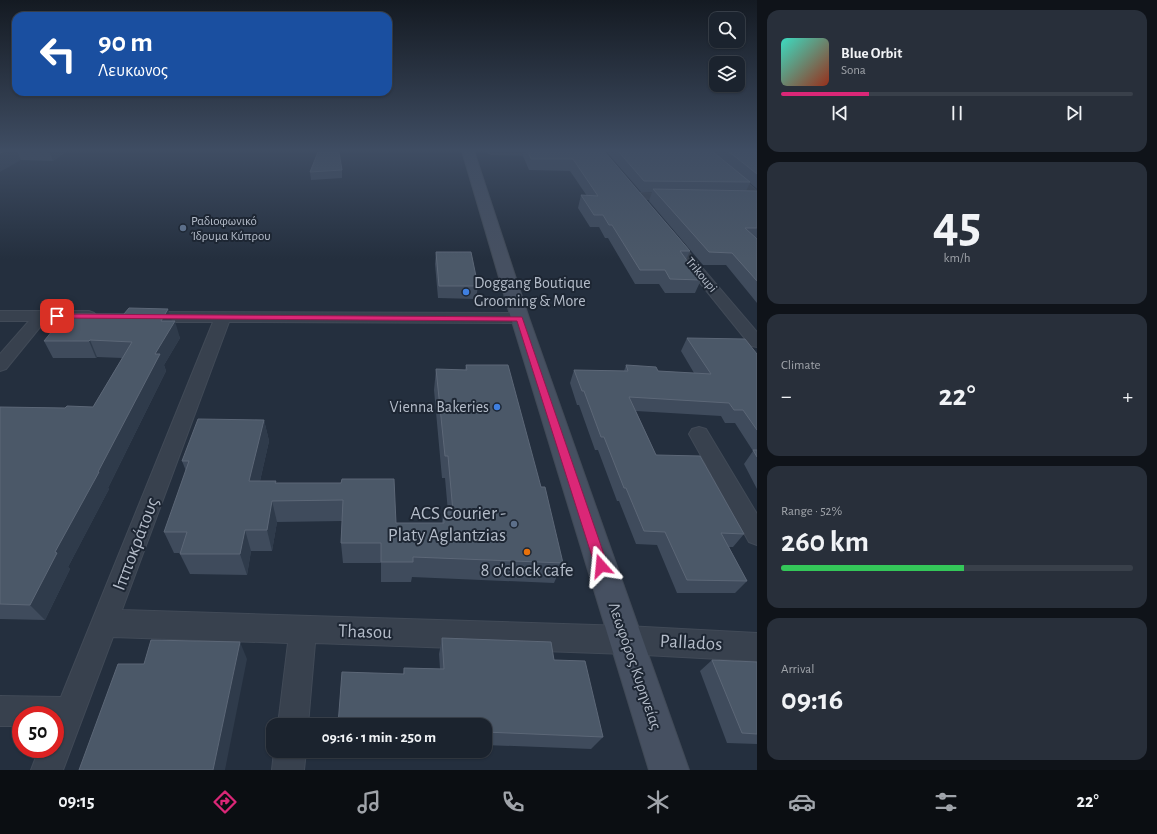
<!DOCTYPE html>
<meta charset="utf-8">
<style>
body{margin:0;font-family:"Alegreya Sans",sans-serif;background:#282f3a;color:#f1f3f6;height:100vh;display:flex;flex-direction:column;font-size:15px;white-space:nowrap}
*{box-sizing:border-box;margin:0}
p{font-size:13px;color:#a0a4aa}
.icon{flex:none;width:22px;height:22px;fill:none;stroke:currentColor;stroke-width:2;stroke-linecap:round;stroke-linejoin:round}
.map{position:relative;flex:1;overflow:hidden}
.sheet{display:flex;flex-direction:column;gap:10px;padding:10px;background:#0f1319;width:400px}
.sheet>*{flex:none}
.guide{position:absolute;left:12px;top:12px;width:380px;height:84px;border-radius:12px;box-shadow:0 1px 3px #0004,0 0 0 1px #39404a;background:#1a4fa0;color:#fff;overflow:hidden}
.fabs{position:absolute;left:709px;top:12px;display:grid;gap:8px}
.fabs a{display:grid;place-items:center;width:36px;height:36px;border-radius:8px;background:#1b232e;box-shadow:0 1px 3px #0004,0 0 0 1px #39404a;font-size:20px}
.speed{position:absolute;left:12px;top:706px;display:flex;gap:8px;font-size:20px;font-weight:700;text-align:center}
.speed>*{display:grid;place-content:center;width:52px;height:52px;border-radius:50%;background:#1b232e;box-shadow:0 1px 3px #0004,0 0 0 1px #39404a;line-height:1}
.speed .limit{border:6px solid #d22;background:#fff;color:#111}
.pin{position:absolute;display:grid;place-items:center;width:34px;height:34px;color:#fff;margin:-17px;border-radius:8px;box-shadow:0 2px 6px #0006}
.me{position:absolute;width:44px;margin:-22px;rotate:342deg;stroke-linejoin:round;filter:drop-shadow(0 0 3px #0008)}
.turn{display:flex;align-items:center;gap:14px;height:84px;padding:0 20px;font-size:18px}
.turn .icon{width:52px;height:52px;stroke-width:2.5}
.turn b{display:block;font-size:28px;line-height:34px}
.big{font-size:30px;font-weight:600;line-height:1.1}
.sheet .card{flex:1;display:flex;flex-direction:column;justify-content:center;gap:6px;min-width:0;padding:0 14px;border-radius:12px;background:#282f3a}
.sheet .dial{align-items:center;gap:0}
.dial b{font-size:52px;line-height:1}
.song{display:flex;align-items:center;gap:12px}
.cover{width:48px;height:48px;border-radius:6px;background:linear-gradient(135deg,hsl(170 70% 55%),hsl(10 70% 35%))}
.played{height:4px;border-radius:2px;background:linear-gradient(90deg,#db2777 25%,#39404a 25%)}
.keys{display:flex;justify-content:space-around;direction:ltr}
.heat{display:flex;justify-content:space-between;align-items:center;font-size:22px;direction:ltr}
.charge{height:6px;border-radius:3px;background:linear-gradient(90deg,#34c759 52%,#39404a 0)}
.trip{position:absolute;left:266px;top:718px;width:226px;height:40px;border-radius:12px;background:#1b232e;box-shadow:0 1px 3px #0004,0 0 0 1px #39404a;font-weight:600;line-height:40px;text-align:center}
.tabs{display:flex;height:64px;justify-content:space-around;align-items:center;background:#0b0e12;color:#a0a4aa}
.tabs .icon{width:28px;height:28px}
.tabs .on{color:#db2777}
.tabs b{font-size:18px;color:#f1f3f6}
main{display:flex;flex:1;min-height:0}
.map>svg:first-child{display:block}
</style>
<main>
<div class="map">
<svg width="757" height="770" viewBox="0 0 757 770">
<rect width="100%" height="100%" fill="#242f3e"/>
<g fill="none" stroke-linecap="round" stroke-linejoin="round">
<defs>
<g id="street">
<polygon points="486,151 552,151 553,152 548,155 491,154"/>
<polygon points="698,151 709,151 757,191 757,199 753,198"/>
<polygon points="637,193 674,194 679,197 674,200 633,198 632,196 633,194"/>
<polygon points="671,235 675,236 757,332 757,347 751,346 667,242 665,239 667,236"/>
<polygon points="0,311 89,311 94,313 97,316 94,319 89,321 45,321 6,369 0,371 0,354 29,321 0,321"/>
<polygon points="146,312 520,313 525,315 528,318 525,321 520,323 229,322 122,610 626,626 757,633 757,661 626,654 315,643 308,725 278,725 288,643 113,637 63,770 31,770 39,749 55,749 55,715 21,715 21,726 0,726 0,696 61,697 213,322 146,322 141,320 138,317 141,314"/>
<polygon points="699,427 706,429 757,514 757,545 749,542 689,434 692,429"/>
<polygon points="274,751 306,751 304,770 272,770"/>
</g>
<polygon id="secondary" points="462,151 474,151 529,318 689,770 649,770 511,318"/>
</defs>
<!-- street casing -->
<use href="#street" stroke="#414a57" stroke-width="2"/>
<!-- secondary casing -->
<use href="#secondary" stroke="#414a57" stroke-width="2"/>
<!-- street -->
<use href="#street" fill="#38414e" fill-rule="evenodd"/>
<!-- secondary -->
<use href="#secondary" fill="#465061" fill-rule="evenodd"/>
</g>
<!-- wall -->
<g fill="#3f4b5c">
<polygon points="0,151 67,151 53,161 21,160"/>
<polygon points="524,151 604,151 690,251 686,260 701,280 695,293 665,293 659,284 635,284 608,238 605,238 599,227 590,227 578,208 581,195 587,196 570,171 529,170 523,156"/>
<polygon points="606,151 757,151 757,189 750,183 746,191 757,191 757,303 726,265 703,265 649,201 652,192 641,192"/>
<polygon points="342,170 342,178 311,180 310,172"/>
<polygon points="436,252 478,286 476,299 438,298 435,264"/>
<polygon points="172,321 180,338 164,365 166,371 108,488 109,489 68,567 70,569 45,620 0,619 0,407 65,408 93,407 122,358 97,357 96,358 53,358 44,341"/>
<polygon points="687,338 757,354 757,489 744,464 753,451 735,423 725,423 721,416 636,411 656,455 744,534 733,547 729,547 747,581 735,593 677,593 657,545 636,544 619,501 617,501 598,450 595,450 579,405 577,405 570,383 574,370 624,371 626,365 658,371 694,373 681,351"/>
<polygon points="466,365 541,487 563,563 554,583 412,577 411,582 381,582 381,563 343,563 341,543 342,521 277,522 272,551 251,551 247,575 190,574 180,554 180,553 174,553 164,532 186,471 182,461 264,420 269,441 260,481 276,481 276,483 341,483 396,523 442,523 443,512 448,512 445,478 442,478 434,390 436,369 465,370"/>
<polygon points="442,638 554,660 603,737 591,749 485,745 485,725 403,674 404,668 440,669 439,654"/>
<polygon points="712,660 757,662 757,744 727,743 700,671"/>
</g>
<!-- shaded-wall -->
<g fill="#2f3b4b">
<polygon points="4,151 17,151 21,160 0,172 0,153"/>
<polygon points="49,151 67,151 53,161"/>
<polygon points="168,309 173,324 175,321 180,338 164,365 166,371 108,488 109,489 68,567 70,569 45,620 30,605 55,552 98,472 155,354 161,321"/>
<polygon points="90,340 97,357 96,358 89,341"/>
<polygon points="264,420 269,441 255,503 249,481"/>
<polygon points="272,501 277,522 272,551 267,530"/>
<polygon points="245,530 251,551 247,575 240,554"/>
<polygon points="240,642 247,659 225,770 213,770"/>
</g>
<!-- building -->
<g fill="#4b5868" stroke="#5c6777">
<polygon points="0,151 4,151 0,153"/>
<polygon points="528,151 604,151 690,251 680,251 701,280 670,279 665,270 640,270 612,225 609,225 603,215 594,215 581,195 598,196 573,159 531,159"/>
<polygon points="618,151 712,151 750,182 644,181"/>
<polygon points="728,151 757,151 757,174"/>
<polygon points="318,152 339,152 342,170 310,172"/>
<polygon points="653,189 757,191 757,228 745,228 757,239 757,281 732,253 709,252"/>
<polygon points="436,252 471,252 478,286 439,286"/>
<polygon points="129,308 168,309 161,321 175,321 155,354 160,354 98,472 99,472 55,552 57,553 30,605 0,604 0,407 65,408 67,406 93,407 132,342 90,340 89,341 44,341 66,314 124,314"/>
<polygon points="687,338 745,339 757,354 757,430 743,410 734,410 729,403 629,397 656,455 700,456 744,534 721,533 747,581 687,580 665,532 644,531 626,488 624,488 604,437 601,437 584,391 582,391 574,370 628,371 626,365 656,367 658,371 711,374"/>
<polygon points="466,365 508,365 541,487 545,487 563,563 413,557 413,562 381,562 381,543 341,543 343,500 272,501 267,530 245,530 240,554 180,554 187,532 164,532 189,461 182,461 198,419 264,420 249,481 276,481 275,483 341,483 342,479 394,479 396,523 444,523 443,512 453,512 448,456 445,456 436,369 467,370"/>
<polygon points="753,450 757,450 757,457"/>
<polygon points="442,638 551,642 554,660 585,661 603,737 485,732 485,725 338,725 342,672 404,674 404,668 444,669"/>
<polygon points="151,640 240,642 213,770 79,770 118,664 144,664"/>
<polygon points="712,660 757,662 757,734 742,733"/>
</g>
<!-- sky -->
<linearGradient id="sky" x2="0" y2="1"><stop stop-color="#141a22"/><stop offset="0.58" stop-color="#3f4d63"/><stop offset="1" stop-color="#3f4d63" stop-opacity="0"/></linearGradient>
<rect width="757" height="259" fill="url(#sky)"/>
<!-- route -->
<polygon fill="#db2777" stroke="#8e194d" points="57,314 522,317 608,566 606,570 601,572 597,570 595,566 517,321 54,318 53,316"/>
<!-- markers -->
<g fill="#5c6f8a" stroke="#1d2633" stroke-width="1.5">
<circle cx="183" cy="228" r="4"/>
<circle cx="514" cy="524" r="4"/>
</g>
<g fill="#3f7fe0" stroke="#1d2633" stroke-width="1.5">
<circle cx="466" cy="292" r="4"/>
<circle cx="497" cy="407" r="4"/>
</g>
<circle fill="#e8710a" stroke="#1d2633" stroke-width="1.5" cx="527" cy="552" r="4"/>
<g text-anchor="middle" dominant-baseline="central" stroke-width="4" stroke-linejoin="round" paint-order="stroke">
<!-- far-poi labels -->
<g font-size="13" fill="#b4bcc9" stroke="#1d2633" text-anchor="start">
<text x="191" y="221">Ραδιοφωνικό<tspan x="191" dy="15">Ίδρυμα Κύπρου</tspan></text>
</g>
<!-- far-street labels -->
<g font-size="13" fill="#b4bcc9" stroke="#1d2633">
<text transform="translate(701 275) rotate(50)">Trikoupi</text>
</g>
<!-- poi labels -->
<g font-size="16" fill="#b4bcc9" stroke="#1d2633" text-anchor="start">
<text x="474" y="283">Doggang Boutique<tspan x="474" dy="18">Grooming &amp; More</tspan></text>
<text x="489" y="407" text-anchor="end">Vienna Bakeries</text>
</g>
<!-- street labels -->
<g font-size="16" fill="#b4bcc9" stroke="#1d2633">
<text transform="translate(635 666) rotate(71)">Λεωφόρος Κυρηνείας</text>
</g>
<!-- near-poi labels -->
<g font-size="19" fill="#b4bcc9" stroke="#1d2633" text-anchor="end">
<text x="506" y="513">ACS Courier -<tspan x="506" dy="22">Platy Aglantzias</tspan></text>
<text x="527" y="570" text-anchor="middle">8 o'clock cafe</text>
</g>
<!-- near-street labels -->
<g font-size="19" fill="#b4bcc9" stroke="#1d2633">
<text transform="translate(136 544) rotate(-69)">Ιπποκράτους</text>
<text transform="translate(365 632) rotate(2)">Thasou</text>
<text transform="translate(691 643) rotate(3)">Pallados</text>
</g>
</g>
</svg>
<div class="fabs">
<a><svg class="icon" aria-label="search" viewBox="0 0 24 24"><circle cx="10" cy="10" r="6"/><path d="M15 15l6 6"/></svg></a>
<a><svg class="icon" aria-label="layers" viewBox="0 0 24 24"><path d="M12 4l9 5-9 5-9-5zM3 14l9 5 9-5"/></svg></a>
</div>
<div class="speed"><div class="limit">50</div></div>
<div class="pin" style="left:57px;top:316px;background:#d93025"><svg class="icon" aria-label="arrive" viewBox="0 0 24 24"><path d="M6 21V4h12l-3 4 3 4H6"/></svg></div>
<svg class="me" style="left:601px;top:566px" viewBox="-20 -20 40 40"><path d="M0-17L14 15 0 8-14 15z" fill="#db2777" stroke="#fff" stroke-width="4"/></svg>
<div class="trip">09:16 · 1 min · 250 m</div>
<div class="guide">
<div class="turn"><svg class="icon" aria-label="left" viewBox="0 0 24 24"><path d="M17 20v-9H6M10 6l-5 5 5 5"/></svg><div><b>90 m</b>Λευκωνος</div></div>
</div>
</div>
<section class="sheet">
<div class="card">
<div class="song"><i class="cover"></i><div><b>Blue Orbit</b><p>Sona</p></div></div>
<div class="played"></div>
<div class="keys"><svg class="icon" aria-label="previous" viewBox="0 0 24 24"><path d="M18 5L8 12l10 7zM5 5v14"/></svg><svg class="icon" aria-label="pause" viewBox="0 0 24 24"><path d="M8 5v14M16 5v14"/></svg><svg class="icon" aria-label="next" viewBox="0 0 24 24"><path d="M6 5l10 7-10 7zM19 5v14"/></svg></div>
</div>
<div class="card dial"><b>45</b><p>km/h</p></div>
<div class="card"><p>Climate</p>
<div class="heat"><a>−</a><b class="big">22°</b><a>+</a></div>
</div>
<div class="card"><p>Range · 52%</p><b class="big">260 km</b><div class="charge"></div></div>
<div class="card"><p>Arrival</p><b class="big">09:16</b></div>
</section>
</main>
<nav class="tabs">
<b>09:15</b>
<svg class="icon on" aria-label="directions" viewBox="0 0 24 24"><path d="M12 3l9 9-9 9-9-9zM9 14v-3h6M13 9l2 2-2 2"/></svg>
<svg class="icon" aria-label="music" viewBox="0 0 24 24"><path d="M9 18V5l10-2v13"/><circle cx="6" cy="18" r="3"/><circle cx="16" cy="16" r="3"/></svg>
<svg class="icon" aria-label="phone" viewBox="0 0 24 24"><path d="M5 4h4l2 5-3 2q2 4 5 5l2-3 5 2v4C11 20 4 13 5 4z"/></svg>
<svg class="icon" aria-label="climate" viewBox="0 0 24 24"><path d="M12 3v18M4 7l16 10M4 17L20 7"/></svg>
<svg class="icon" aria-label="car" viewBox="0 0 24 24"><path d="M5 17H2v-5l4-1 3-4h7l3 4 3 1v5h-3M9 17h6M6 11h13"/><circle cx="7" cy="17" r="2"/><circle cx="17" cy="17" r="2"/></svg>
<svg class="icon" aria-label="filters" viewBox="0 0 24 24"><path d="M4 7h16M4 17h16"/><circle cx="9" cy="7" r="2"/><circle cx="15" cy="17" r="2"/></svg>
<b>22°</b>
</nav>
